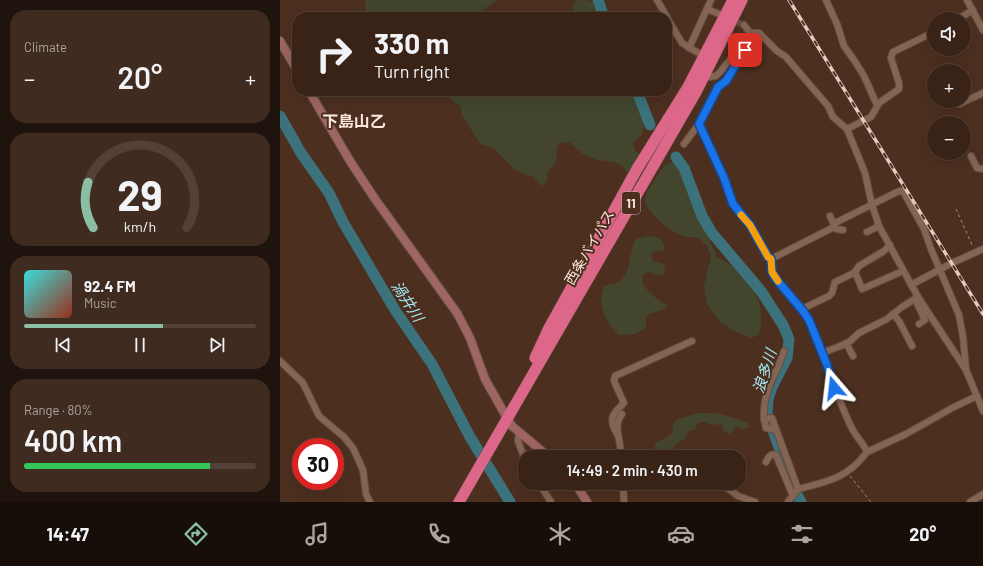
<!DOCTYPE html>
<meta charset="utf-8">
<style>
body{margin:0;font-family:Barlow,"Noto Sans JP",sans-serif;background:#402b20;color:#f1f3f6;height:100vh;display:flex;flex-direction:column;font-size:15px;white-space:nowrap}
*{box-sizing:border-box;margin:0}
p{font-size:13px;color:#aba4a1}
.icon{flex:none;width:22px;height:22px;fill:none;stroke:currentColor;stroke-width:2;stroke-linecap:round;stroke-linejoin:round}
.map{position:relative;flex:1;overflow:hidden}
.side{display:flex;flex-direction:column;gap:10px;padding:10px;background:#1f130d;width:280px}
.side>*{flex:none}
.hud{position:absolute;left:12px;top:12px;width:380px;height:84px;border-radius:16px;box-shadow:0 4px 16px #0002,0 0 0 1px #534036;background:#392317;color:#f1f3f6;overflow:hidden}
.controls{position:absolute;left:647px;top:12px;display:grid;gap:8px}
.controls a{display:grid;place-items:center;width:44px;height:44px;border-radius:50%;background:#392317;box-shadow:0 4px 16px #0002,0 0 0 1px #534036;font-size:20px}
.speed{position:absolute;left:12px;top:438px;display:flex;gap:8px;font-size:20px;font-weight:700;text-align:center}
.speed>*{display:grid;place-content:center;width:52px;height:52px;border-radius:50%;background:#392317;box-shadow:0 4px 16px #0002,0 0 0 1px #534036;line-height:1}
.speed .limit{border:6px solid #d22;background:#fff;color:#111}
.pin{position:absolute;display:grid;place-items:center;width:34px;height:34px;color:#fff;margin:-17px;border-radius:8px;box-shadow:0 2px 6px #0006}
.me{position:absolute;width:44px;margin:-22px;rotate:343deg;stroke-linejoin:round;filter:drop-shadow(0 0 3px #0008)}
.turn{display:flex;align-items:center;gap:14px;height:84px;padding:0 16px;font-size:18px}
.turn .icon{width:52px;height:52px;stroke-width:2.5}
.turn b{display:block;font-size:28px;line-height:34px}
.big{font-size:30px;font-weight:600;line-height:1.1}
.side .tile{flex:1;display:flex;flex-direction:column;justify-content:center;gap:6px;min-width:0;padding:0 14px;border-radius:16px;background:#402b20}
.side .dial{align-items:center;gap:0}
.dial svg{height:104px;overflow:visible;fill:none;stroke:#534036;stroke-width:7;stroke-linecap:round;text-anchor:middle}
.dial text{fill:#f1f3f6;stroke:none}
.song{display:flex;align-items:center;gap:12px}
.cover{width:48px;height:48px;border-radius:6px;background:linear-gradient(135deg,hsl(180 70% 55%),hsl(10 70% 35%))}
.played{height:4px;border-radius:2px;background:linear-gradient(90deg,#8abfa5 60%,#534036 60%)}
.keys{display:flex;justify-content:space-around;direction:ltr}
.heat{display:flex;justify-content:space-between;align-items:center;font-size:22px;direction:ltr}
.charge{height:6px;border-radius:3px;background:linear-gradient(90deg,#34c759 80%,#534036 0)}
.trip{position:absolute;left:238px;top:450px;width:228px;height:40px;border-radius:16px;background:#392317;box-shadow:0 4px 16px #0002,0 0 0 1px #534036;font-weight:600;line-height:40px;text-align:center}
.tab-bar{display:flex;height:64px;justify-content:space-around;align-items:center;background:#170e09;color:#aba4a1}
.tab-bar .icon{width:28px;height:28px}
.tab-bar .active{color:#8abfa5}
.tab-bar b{font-size:18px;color:#f1f3f6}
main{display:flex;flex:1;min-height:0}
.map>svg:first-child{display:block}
</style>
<main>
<section class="side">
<div class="tile"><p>Climate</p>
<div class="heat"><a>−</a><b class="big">20°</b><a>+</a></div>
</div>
<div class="tile dial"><svg viewBox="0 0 100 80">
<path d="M14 69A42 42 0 1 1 86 69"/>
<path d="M14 69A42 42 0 0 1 10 34" stroke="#8abfa5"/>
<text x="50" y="56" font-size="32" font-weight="700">29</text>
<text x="50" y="72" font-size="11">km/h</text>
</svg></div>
<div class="tile">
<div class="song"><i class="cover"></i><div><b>92.4 FM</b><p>Music</p></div></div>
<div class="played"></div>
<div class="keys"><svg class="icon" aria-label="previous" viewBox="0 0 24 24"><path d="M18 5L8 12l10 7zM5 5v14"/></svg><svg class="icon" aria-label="pause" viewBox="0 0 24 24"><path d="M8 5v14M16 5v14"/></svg><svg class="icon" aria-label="next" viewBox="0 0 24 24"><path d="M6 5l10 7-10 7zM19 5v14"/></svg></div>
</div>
<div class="tile"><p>Range · 80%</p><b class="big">400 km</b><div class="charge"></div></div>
</section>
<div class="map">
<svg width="703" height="502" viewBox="0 0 703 502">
<rect width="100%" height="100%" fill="#4c2f1f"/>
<!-- green -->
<g fill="#43462d">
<polygon points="85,0 217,0 203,10 205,17 86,17"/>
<path d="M299 0C316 0 314 3 320 17H296L293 9 294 2Z"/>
<path d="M165 91H354L364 116V122L362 134 353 144 355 151 360 154 348 173 341 165 333 162 318 160 303 154 289 142 279 143C272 156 284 158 268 171L267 181 262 186 252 176 243 174 234 169 213 148 200 144 182 115 180 105 174 102Z"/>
<path d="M395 162 404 163 408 168 424 214 430 225 427 235 437 257 454 267 468 281 476 294 481 310V323L479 334 472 338 456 332 441 323 427 304 424 286 431 256 427 246 418 237C414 237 409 238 405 237 394 234 363 211 365 198 366 191 380 172 384 166L388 163Z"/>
<path d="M365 236C376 237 380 235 385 247L383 250C378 251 373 250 371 256L374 262 382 263C390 272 381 280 370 272L363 274C362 278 362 280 363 284 366 290 381 304 387 304L388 306 385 309 367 315 366 320V328L355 334 339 335C326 324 315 301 325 285 353 286 347 258 355 240Z"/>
<path d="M418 413C434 412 453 416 467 423L469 427 462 429 456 426 450 434 444 432 442 424 431 425 426 422H419L414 430 408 431C407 434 406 436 405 438 398 445 391 441 394 457H377L374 448 377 442C388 436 393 439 393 423L398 419Z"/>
</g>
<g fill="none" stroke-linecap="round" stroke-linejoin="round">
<!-- river -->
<g stroke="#3b727c" stroke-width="11">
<polyline points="318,0 324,17"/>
<polyline points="357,91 370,125"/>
<polyline points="0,116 21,153 49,193 63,222 115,310 152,364 190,437 230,502"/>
<polyline points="396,157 404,168 422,216 432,233 481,291 503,325 507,334 509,340 507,358 492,387 488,399 487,414 513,487 521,502"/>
</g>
<!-- street-tunnel -->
<polyline stroke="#664b3c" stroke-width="6" stroke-dasharray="6 3" stroke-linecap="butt" points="449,19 464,25"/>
<defs>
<g id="street">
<polyline points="377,0 387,17"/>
<polyline points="546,0 557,24 564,46 574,60 584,76 597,105"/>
<polyline points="687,0 703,30"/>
<polyline points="427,9 439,14"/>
<polyline points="387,18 402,43 425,57"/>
<polyline points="678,19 693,10"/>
<polyline points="409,48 431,0"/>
<polyline points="422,75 430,77 436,76 441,71 466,39 473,33 479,33 497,51 506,57 548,106 553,117 567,129 585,173 592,205 599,226 638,297 686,370 703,411"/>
<polyline points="679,104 703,93"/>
<path d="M419 124 444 178 453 204 470 225 488 257 491 259C491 264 492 269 493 274 499 288 516 300 524 312 542 341 549 376 562 406 566 415 569 424 574 432 578 439 584 444 587 452 568 478 547 482 518 489"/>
<polyline points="567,129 591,117 599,103 619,89 619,83 611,58 613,52 654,32"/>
<polyline points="404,144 419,124 438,87 446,81 471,39 471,34 464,25"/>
<polyline points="691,156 697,168 703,169"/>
<polyline points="550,216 556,229 563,230"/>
<polyline points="587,232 599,226"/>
<polyline points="491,259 554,227 555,223 619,191 623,191 644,229 651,249 679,315 683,337 686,369"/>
<polyline points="575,272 582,289 623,271"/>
<polyline points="631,285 672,263 703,249"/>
<polyline points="635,299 645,320 639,324"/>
<polyline points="522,309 549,296 552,293 555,282 574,273 579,266 604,251 610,245"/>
<polyline points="613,314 619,321 632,346"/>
<polyline points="566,343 573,356"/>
<polyline points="542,353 568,343 579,333 607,319 622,307 638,297"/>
<polyline points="0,361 23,383 39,416 64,437 73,448 83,470 86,494 90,502"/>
<path d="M484 419C482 391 496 376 504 351"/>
<polyline points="496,430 486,428 484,419 492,418 518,489 508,502"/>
<polyline points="239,432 238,441 245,460"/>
<path d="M337 434C328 419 332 414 344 403L334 381 335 376 412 341"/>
<polyline points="587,452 626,434 674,407 697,396"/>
<path d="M341 457C342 443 332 426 342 414"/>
<path d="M486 462C488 458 490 453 496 455L513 496"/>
<polyline points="259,483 271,502"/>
<polyline points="343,483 344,502"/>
<polyline points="395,483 405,487 419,487 432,486 440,484 445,486 458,496 475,502"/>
<polyline points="343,488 352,483"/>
<polyline points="690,502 703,494"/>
</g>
<g id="secondary">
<polyline points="0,41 17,70"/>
<polyline points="29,91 70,161 95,199 177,313 190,338 205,379 227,418 232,426 269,457"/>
<polyline points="295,483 307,502"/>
</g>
<g id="highway">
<polyline points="255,358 268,330 357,169 408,87 453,0"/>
<polyline points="179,502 416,92 462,0"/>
</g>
</defs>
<!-- street casing -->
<use href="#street" stroke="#654d3f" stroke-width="8"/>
<!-- secondary casing -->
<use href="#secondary" stroke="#654d3f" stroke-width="10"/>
<!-- highway casing -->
<use href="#highway" stroke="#654d3f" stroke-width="12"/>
<!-- path -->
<g stroke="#a58d81" stroke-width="1" stroke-dasharray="3 3" stroke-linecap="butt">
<polyline points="676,209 693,247"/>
<polyline points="570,476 591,502"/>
</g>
<!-- street -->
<use href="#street" stroke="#846452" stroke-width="6"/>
<!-- secondary -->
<use href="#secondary" stroke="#9e6562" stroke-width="8"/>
<!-- highway -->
<use href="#highway" stroke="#dc6789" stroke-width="11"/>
<defs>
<polyline id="rail" points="509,0 703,314"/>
</defs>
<!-- rail casing -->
<use href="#rail" stroke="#e1ccc1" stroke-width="3.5"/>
<!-- rail -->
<use href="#rail" stroke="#4c2f1f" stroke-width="2" stroke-dasharray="6" stroke-linecap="butt"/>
</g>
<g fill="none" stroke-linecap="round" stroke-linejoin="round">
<defs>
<polyline id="route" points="465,50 446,81 438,87 419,124 444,178 453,204 470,225 488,257 491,259 492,272 496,279 523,311 529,320 547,365 554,388"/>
</defs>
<!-- route casing -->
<use href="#route" stroke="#114b97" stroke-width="10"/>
<!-- route -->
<use href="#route" stroke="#1a73e8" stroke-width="7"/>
<!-- slow -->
<polyline stroke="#f59e0b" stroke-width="7" points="461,215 470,225 488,257 491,259 492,272 498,281"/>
</g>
<g text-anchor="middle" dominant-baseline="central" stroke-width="4" stroke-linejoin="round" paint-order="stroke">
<!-- shield labels -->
<rect fill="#4c2f1f" stroke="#c6b0a4" stroke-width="1" x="342" y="192" width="18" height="22" rx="3"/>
<g font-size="13" font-weight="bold" fill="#fae7dd">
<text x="351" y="203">11</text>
</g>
<!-- street labels -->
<g font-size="14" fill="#fae7dd" stroke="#4c2f1f">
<text transform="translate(309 247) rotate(-60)">西条バイパス</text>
</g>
<!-- water labels -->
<g font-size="15" font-style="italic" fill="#a5ebf9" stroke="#4c2f1f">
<text transform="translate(128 301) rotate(57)">渦井川</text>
<text transform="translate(484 371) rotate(-72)">浪多川</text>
</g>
<!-- quarter labels -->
<g font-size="16" font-weight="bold" fill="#fae7dd" stroke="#4c2f1f">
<text x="74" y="120">下島山乙</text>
</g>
</g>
</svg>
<div class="controls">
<a><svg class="icon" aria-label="sound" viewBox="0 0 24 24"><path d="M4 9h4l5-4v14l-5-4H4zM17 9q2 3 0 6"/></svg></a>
<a>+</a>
<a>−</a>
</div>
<div class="speed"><div class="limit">30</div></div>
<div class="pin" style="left:465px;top:50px;background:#d93025"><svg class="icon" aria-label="arrive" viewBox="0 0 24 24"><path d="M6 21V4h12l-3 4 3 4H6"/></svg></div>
<svg class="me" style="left:554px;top:388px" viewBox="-20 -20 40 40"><path d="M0-17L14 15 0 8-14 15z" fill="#1a73e8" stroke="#fff" stroke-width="4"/></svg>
<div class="trip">14:49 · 2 min · 430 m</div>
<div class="hud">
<div class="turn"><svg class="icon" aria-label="right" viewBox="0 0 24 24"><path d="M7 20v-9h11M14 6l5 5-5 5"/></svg><div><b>330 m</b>Turn right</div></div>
</div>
</div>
</main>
<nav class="tab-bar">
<b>14:47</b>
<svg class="icon active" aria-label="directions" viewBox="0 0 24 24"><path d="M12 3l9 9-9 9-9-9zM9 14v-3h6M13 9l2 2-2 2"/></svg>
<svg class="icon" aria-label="music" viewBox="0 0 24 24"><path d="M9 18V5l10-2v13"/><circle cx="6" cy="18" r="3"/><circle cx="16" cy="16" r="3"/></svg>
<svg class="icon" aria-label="phone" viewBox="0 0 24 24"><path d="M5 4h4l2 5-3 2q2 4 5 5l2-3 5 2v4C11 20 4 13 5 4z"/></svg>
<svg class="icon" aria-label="climate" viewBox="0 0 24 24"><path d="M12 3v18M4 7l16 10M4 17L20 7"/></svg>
<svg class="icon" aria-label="car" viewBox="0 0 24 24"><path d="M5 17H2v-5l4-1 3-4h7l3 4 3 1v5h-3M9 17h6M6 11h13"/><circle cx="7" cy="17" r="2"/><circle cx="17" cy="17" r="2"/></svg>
<svg class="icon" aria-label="filters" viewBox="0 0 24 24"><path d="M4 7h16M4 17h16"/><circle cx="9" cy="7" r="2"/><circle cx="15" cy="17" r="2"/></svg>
<b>20°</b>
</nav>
